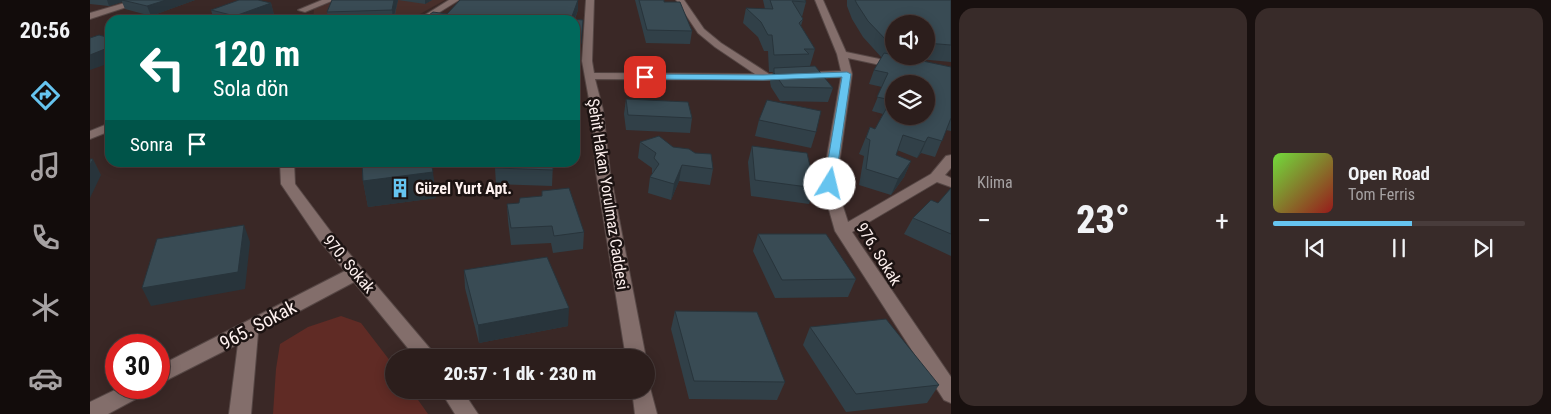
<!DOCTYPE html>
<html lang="tr">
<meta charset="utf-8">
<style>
body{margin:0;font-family:"Roboto Condensed",sans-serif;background:#382b29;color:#f1f3f6;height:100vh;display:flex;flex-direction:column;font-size:19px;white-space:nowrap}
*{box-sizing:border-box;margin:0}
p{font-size:16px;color:#a6a2a3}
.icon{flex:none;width:28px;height:28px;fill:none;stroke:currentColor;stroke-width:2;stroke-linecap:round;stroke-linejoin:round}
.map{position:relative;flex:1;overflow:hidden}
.details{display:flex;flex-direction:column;gap:8px;padding:8px;background:#18100f;width:600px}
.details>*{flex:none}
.banner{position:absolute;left:15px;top:15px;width:475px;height:152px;border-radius:15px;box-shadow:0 2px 12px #0003,0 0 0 1px #483c3b;background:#00695c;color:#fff;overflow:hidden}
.buttons{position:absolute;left:795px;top:15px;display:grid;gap:10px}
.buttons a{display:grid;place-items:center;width:50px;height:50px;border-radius:50%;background:#2c1e1c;box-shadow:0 2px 12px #0003,0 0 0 1px #483c3b;font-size:25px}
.speed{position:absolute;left:15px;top:334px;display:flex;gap:10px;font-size:25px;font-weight:700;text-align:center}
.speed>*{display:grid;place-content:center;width:65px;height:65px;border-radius:50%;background:#2c1e1c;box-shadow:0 2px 12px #0003,0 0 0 1px #483c3b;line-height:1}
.speed .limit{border:8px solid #d22;background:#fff;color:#111}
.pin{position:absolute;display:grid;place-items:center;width:42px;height:42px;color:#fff;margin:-21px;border-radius:10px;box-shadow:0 2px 8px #0006}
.me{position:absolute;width:55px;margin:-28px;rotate:9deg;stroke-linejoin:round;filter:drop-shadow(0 0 4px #0008)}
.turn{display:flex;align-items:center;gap:18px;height:105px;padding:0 25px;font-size:22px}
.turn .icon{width:65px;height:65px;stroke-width:2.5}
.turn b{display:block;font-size:35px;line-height:42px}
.then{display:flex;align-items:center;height:48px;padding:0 25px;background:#0003;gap:10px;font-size:19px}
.big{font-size:38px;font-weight:800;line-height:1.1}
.details .card{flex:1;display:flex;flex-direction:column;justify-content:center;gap:8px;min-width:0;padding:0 18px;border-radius:15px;background:#382b29}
.song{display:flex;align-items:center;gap:15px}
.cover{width:60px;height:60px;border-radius:8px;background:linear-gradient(135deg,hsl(100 70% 55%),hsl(0 70% 35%))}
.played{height:5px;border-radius:2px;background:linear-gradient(90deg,#66c4ef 55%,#483c3b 55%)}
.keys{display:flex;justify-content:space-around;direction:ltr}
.heat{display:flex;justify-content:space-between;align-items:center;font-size:28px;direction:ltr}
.details .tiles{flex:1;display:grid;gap:8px;grid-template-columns:repeat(2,1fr)}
.trip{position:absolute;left:295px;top:349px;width:270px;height:50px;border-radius:25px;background:#2c1e1c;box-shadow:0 2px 12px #0003,0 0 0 1px #483c3b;font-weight:800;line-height:50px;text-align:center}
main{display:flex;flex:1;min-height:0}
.tab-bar{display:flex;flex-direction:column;width:90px;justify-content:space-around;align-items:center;background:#120c0b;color:#a6a2a3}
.tab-bar .icon{width:35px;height:35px}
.tab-bar .on{color:#66c4ef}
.tab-bar b{font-size:22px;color:#f1f3f6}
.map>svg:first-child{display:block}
</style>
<main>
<nav class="tab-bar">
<b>20:56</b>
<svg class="icon on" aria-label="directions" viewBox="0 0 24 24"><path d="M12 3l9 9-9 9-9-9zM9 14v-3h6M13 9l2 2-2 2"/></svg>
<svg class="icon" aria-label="music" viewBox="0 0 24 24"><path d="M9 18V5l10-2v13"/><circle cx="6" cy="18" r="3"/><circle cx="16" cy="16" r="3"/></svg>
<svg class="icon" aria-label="phone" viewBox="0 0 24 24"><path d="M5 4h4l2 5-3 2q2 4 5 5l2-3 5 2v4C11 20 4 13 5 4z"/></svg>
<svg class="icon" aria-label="climate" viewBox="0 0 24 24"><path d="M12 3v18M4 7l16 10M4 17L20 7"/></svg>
<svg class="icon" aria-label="car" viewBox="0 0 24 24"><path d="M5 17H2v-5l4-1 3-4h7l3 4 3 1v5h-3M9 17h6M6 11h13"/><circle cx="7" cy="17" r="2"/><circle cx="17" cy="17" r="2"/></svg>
</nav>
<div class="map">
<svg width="861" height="414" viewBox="0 0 861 414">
<rect width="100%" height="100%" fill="#3a2826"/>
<!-- built -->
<polygon fill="#482f2b" points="248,0 355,0 319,20 223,20 224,9"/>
<!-- green -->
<polygon fill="#602b25" points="251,316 271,323 304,366 304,390 321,390 338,414 183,414 186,369 190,344 218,327"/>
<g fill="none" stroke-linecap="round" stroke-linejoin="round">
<defs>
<g id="minor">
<polygon points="45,0 58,0 0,19 0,13"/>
<polygon points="232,0 244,0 215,12 208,10"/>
<polygon points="359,0 369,0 337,20 327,20"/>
<polygon points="496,0 504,0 502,61 504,73 665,74 625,47 608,33 586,0 594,0 614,29 631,43 679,74 751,71 747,54 725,0 733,0 756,52 813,64 814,66 809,69 758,58 762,74 746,185 758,222 841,174 856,156 861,155 861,168 855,175 861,178 861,187 847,182 762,232 861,377 861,403 854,400 745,231 732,185 751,77 677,80 505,79 513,110 520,172 556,358 536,358 506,172 501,110 492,61"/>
<polygon points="20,123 20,131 0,139 0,131"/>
<polygon points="190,162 204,162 205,184 241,232 348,358 326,358 264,282 168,333 161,414 139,414 148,344 69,384 69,366 255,271 229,240 191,184"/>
<polygon points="556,383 559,384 567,414 545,414 542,390 556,390"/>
<polygon points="29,388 58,388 55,394 18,414 0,414 0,402"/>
<polygon points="350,390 372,390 388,414 365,414"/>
</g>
</defs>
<!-- minor casing -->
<use href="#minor" stroke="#564745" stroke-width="2"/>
<!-- minor -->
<use href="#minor" fill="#836e6b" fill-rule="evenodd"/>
</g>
<!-- wall -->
<g fill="#314048" fill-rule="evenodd">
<polygon points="0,0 105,0 61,16 35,9 32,2 19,6 0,4"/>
<polygon points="242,0 342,0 335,4 308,0 304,20 238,20 237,12"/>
<polygon points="488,0 488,10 485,19 493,20 490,56 485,56 485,20 357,14"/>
<polygon points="545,0 574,0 574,2 602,31 600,44 556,43"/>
<polygon points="673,0 715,0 716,2 712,17 713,19 711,26 725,49 720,66 715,66 715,67 743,88 738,102 690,101 681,87 680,82 683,72 679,72 678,51 674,51 668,37 653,23 656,8 675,9"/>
<path d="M757 0H861V62L818 58 861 67V131L856 130 845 157 831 153 827 158 807 150 806 155 821 161 814 177 801 195 769 185 774 156 769 154 780 127 785 129 793 114 782 111 792 87 779 84 784 70 792 58 773 37 762 19 757 6ZM804 24H836V56H804Z"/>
<polygon points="181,3 184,15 171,20 124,20 121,10"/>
<polygon points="536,99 602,118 600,133 536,130 534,114"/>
<polygon points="669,120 726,132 721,148 665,136"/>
<polygon points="550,142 583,147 623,169 620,185 589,181 581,200 558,193 560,177 562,175 562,168 548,158"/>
<polygon points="662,146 725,188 719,204 661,196 658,162"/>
<polygon points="237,162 341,162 346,198 278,207 273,181 272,166 237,163"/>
<polygon points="463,162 462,186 406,184 405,168"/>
<polygon points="861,188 861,256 814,234 823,218 848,203"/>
<polygon points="417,204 494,232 493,249 463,253 461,243 421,245 418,221"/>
<polygon points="668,234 766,279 758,297 685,298 663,251"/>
<polygon points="374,270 478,326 389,343 375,288"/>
<polygon points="585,311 695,382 687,400 599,399 581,329"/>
<polygon points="720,327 849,385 837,403 756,412 713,345"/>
</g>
<!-- shaded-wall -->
<g fill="#28343b">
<polygon points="17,0 38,0 32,0 32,2 19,6"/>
<polygon points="76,0 105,0 61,16 57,6"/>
<polygon points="304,0 308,0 303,20 302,10"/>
<polygon points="335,0 342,0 335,4"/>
<polygon points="488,0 488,10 484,20 481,20"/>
<polygon points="181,3 184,15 171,20 146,20 145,16"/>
<polygon points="20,47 20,63 0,70 0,55"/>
<polygon points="838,137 831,153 827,158 835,142"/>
<polygon points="3,159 11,175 0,198 0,165"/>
<polygon points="821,161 814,177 801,195 808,179"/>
<polygon points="592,165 589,181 581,200 584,184"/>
<polygon points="343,172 346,198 278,207 273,181"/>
<polygon points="154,225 160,242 155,289 61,306 52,288"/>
<polygon points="479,308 478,326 389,343 388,325"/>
</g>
<!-- building -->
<g fill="#394b54" stroke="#28343b" fill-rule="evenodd">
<polygon points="32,0 76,0 57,6"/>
<polygon points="149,0 168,0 181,3 145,16 121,10"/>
<polygon points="242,0 304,0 302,10 237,12"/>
<polygon points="370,0 488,0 481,19 493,20 491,44 485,43 485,20 332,20 343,12 357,14"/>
<polygon points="549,0 574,0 574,2 590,2 602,31 557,30"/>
<polygon points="680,0 715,0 716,2 702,1 713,19 709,23 725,49 714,49 719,54 684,55 682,35 678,35 671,22 656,8 683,9"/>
<polygon points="765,0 861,0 861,45 836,43 836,24 804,24 804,42 797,41 778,21 767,4"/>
<polygon points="9,35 20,38 20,47 0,55 0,38"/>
<path d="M794 53 804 55V56H809L861 67V118L852 141 838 137 835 142 813 135 806 155 821 161 808 179 776 169 780 140 776 138 780 127 785 129 801 100 787 97 798 73 784 70ZM804 84H836V116H804Z"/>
<polygon points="725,66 743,88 694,87 684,73 684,68"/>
<polygon points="536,99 598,102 602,118 538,115"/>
<polygon points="677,100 731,111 726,132 669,120"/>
<polygon points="569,136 583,147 599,149 605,153 621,154 623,169 592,165 584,184 560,177 569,164 564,158 566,153 550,142"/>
<polygon points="662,146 717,153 725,188 665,180"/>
<polygon points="0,159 3,159 0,165"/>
<polygon points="272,162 341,162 343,172 273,181"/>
<polygon points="406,162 463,162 463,170 405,168"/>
<polygon points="479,188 494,232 464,236 462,226 421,228 417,204 429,203 430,198 452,196 452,191"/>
<polygon points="861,188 861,234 823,218 841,200 848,203"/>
<polygon points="154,225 148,272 52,288 67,239"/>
<polygon points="668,234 736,234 766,279 692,280"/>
<polygon points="457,257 479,308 388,325 374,270"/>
<polygon points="585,311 667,312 695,382 604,381"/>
<polygon points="796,319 849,385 766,394 720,327"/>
</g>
<!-- route -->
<polygon fill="#66c4ef" stroke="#427f9b" points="757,72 761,74 745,184 740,188 734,184 752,77 673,80 555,79 551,77 555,74 673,75"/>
<!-- icons -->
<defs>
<symbol id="building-bare" viewBox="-9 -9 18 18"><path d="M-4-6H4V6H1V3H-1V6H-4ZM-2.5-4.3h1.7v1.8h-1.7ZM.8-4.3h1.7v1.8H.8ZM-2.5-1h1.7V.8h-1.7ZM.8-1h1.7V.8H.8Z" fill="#66c4ef" stroke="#1c1312" stroke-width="2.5" paint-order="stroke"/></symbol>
</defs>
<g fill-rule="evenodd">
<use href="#building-bare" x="296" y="174" width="28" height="28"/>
</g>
<g text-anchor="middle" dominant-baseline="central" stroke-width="5" stroke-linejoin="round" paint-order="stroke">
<!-- poi labels -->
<g font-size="16" font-weight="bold" fill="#fef1ef" stroke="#1c1312" text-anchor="start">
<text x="325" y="188">Güzel Yurt Apt.</text>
</g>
<!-- street labels -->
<g font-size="16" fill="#fef1ef" stroke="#1c1312">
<text transform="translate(518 194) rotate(81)">Şehit Hakan Yorulmaz Caddesi</text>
<text transform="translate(789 254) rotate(58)">976. Sokak</text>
<text transform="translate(259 264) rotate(50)">970. Sokak</text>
</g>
<!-- near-street labels -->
<g font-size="19" fill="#fef1ef" stroke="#1c1312">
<text transform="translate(168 325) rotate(-28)">965. Sokak</text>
</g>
</g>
</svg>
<div class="buttons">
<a><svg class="icon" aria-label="sound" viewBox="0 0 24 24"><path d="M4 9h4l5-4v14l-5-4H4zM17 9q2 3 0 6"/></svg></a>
<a><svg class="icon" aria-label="layers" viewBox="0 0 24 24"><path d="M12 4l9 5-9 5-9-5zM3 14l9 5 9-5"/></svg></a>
</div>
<div class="speed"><div class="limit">30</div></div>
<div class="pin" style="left:555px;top:77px;background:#d93025"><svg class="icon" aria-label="arrive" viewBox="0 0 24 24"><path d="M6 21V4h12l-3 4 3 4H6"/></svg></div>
<svg class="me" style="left:740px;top:184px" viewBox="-20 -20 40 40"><circle r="19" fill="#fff"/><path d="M0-13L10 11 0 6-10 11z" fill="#66c4ef"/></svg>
<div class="trip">20:57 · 1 dk · 230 m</div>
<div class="banner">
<div class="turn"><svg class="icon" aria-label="left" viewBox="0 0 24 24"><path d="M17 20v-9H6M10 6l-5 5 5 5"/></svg><div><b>120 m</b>Sola dön</div></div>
<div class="then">Sonra<svg class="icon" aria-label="arrive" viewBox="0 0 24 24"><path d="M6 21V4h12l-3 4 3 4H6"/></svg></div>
</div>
</div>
<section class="details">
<div class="tiles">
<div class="card"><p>Klima</p>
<div class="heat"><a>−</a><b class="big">23°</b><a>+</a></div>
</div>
<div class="card">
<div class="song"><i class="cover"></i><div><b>Open Road</b><p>Tom Ferris</p></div></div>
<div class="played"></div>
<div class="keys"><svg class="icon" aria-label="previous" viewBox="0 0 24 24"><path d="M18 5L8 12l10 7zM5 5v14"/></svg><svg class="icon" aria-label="pause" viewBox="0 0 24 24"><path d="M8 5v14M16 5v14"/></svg><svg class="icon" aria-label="next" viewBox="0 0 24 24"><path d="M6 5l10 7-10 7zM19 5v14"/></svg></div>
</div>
</div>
</section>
</main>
